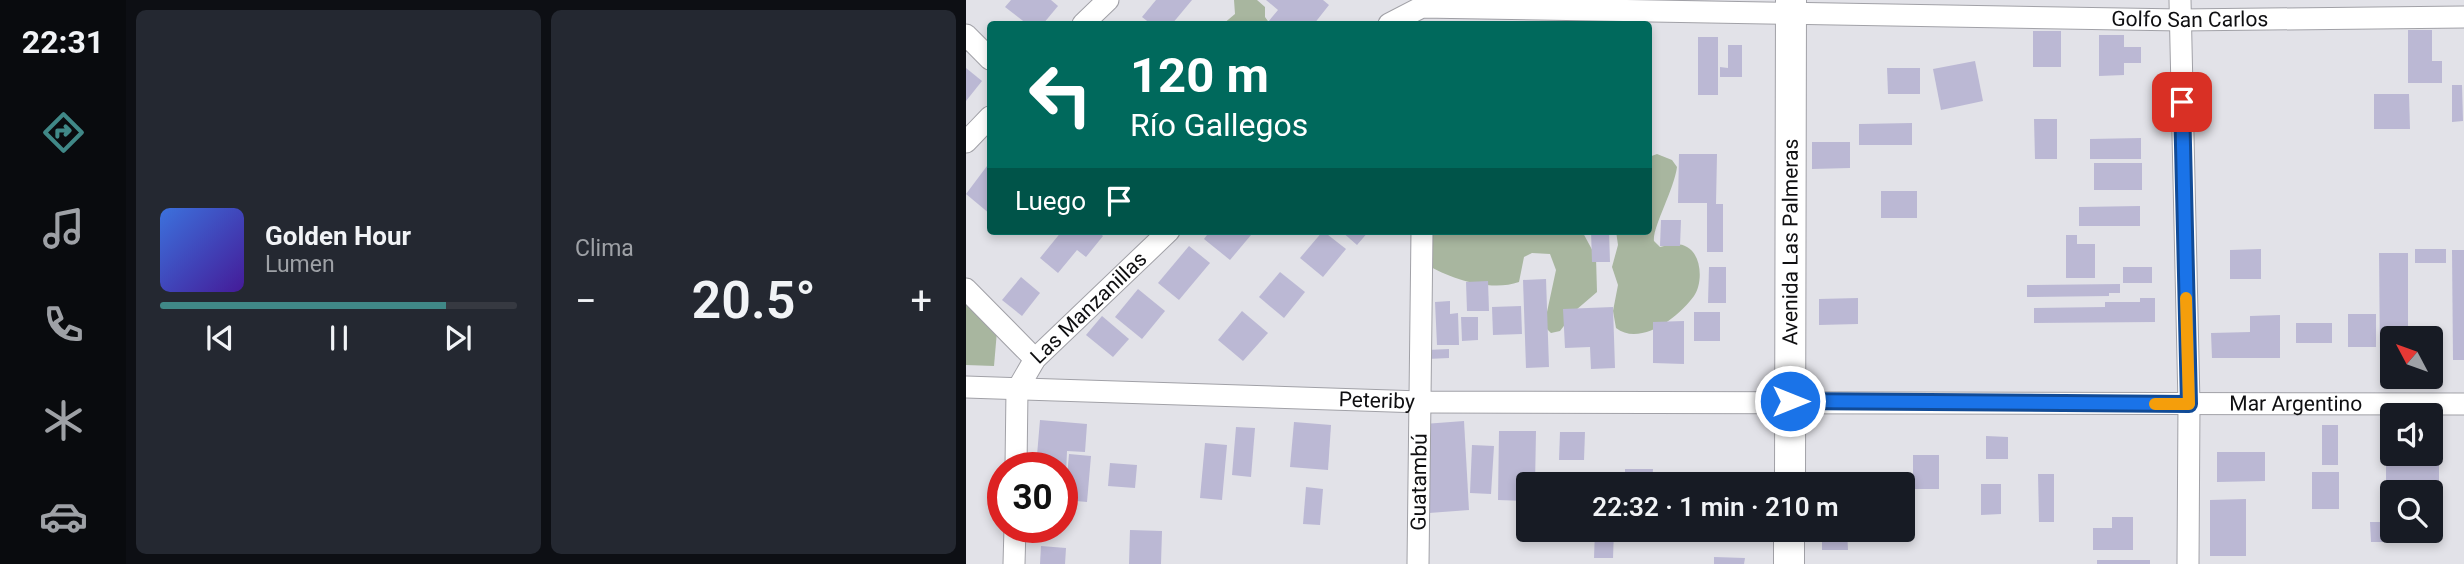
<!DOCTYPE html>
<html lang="es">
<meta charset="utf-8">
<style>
body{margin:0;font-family:Roboto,sans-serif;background:#242831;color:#f1f3f6;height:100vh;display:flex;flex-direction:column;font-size:26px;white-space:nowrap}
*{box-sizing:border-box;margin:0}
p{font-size:23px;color:#9ea1a6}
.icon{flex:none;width:38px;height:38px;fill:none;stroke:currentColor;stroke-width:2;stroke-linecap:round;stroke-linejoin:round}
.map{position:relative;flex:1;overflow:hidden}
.sheet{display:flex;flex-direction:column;gap:10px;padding:10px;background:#0d0f14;width:840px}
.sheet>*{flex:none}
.hud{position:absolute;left:21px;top:21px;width:665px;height:214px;border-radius:7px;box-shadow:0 4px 10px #0003;background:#00695c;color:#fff;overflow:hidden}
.needle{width:46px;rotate:311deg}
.buttons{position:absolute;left:1414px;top:326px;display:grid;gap:14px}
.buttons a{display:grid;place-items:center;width:63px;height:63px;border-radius:7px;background:#171b24;box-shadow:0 4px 10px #0003;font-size:35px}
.speed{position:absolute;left:21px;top:452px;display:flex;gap:14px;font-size:35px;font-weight:700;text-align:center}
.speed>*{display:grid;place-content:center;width:91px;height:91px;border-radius:50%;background:#171b24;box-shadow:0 4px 10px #0003;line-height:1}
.speed .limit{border:10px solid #d22;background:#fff;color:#111}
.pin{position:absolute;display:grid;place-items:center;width:60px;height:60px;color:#fff;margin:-30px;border-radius:14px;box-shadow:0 4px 10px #0006}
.me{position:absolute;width:77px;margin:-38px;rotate:90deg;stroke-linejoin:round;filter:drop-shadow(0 0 5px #0008)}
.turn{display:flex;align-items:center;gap:24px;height:147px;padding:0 28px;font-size:32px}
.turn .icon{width:91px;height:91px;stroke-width:2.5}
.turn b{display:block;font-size:49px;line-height:60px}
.then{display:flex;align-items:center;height:66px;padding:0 28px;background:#0003;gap:14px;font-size:26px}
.big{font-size:52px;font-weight:600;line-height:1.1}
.sheet .tile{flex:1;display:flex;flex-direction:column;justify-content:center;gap:10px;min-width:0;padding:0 24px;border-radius:10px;background:#242831}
.song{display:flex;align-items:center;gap:21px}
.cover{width:84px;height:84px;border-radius:10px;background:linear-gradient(135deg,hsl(220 70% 55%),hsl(260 70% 35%))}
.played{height:7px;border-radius:4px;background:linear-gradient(90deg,#408887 80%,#363941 80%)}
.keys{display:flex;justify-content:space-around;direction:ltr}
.heat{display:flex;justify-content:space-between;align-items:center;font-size:38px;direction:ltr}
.sheet .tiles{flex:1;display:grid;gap:10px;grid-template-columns:repeat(2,1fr)}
.trip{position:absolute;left:550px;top:472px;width:399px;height:70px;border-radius:7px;background:#171b24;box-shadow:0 4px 10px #0003;font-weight:600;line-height:70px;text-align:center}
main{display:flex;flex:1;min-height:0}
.tabs{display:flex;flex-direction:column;width:126px;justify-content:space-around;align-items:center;background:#090b0e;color:#9ea1a6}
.tabs .icon{width:49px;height:49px}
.tabs .selected{color:#408887}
.tabs b{font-size:32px;color:#f1f3f6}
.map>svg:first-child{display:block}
</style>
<main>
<nav class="tabs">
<b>22:31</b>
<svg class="icon selected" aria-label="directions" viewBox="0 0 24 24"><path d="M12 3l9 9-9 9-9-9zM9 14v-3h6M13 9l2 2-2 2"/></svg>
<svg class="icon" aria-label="music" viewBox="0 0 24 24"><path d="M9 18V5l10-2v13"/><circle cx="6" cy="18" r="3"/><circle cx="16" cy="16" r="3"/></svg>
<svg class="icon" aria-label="phone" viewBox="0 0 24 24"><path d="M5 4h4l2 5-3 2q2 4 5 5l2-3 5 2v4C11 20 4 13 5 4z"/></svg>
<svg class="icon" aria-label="climate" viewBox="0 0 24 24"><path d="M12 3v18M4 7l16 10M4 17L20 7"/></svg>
<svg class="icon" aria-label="car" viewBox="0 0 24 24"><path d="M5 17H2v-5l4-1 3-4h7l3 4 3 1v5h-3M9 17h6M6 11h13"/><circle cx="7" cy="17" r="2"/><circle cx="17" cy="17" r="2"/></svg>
</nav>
<section class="sheet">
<div class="tiles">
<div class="tile">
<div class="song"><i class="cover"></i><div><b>Golden Hour</b><p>Lumen</p></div></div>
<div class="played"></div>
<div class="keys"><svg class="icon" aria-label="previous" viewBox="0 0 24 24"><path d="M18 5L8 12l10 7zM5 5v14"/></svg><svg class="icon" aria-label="pause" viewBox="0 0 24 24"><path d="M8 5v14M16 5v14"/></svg><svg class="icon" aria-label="next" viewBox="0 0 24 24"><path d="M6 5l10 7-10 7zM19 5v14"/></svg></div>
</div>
<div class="tile"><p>Clima</p>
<div class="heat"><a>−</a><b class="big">20.5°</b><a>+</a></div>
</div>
</div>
</section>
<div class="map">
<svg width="1498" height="564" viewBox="0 0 1498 564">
<rect width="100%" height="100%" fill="#e2e2e8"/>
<!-- green -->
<g fill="#a8b69f">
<polygon points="268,0 291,0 299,7 299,17 304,24 257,24 269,14"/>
<path d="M691 154 706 160 711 167C708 190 686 228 688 241L694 247C703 245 713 242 721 247 736 255 737 283 728 296 713 317 674 347 650 328L647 311 652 285 646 267 652 245 650 231H682L683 157Z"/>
<path d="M452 231H616L630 257 631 292 610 310 594 331 585 333 578 326 590 270 584 254 566 253 558 257 553 282C525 292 484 279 460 264Z"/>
<polygon points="0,300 31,331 28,366 0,365"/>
</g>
<!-- building -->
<g fill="#bbb8d4">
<polygon points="45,0 85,0 92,6 77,24 61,24 39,7"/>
<polygon points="190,0 226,0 206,24 185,24 176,17"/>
<polygon points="300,0 357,0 363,5 348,24 306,24 302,22 312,10"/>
<polygon points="1442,30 1466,30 1466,61 1476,61 1476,83 1442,83"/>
<rect x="1067" y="31" width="28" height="36"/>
<polygon points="1133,35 1158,35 1158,47 1175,47 1175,63 1158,63 1158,75 1133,76"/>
<rect x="732" y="37" width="20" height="58"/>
<polygon points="762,45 776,45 776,77 754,77 754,67 762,68"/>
<polygon points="1009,61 1017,101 975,110 967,69"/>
<polygon points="0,68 16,81 0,101"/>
<polygon points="921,68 954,68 954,94 922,94"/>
<polygon points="1486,85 1496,85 1497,121 1486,122"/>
<polygon points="1408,94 1443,94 1444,129 1408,129"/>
<polygon points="1068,119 1091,119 1091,159 1069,159"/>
<polygon points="946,123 946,145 893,145 893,124"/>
<polygon points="1175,138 1175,159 1124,159 1124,139"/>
<polygon points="846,142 884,142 884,168 846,169"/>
<polygon points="713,154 751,154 750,204 757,204 757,252 741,252 741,203 712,203"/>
<polygon points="24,162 24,214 0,194"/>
<rect x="1128" y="163" width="48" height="27"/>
<rect x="915" y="191" width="36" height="27"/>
<polygon points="1174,206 1174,226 1113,226 1113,207"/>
<polygon points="695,220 715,220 714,246 694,246"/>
<polygon points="96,231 132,231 137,236 120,257 111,250 92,273 74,258"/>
<polygon points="244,231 280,231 285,235 264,260 238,239"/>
<polygon points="357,231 380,249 357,277 334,258"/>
<polygon points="375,231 403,231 391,245"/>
<polygon points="625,231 643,231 644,262 626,262"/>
<polygon points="1100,235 1111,235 1111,244 1129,244 1129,278 1100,278"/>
<polygon points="223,246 244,263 213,300 192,283"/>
<polygon points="1295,249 1295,279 1264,279 1264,250"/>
<rect x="1449" y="249" width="31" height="14"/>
<polygon points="1486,250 1498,250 1498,360 1487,360"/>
<polygon points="1413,253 1442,253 1442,338 1426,338 1426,359 1414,359"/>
<polygon points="743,267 760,267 760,303 742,303"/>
<rect x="1157" y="267" width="29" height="16"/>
<polygon points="314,272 339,292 318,318 293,297"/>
<polygon points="55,277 74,293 56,316 36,300"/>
<polygon points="580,279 583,367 560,368 557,280"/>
<polygon points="522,281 523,311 501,311 500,282"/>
<polygon points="1154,284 1154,293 1143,293 1143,296 1061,297 1061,285"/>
<polygon points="172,289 199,311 176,339 149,317"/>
<polygon points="892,298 892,324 853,325 853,299"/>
<polygon points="1174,298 1189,298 1189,322 1068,323 1068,308 1139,307 1139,302 1174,302"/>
<polygon points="484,301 484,314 492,313 493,345 471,345 469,302"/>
<polygon points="555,306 556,334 527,335 526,307"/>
<polygon points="647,307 649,368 625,369 624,347 599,348 597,309"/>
<polygon points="276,311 302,333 277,361 252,340"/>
<rect x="728" y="312" width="26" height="29"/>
<rect x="1382" y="314" width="28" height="33"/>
<polygon points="1314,315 1314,358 1246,358 1245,333 1284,332 1284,316"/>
<polygon points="136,316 163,339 147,357 120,335"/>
<polygon points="495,317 512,317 512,340 496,341"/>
<polygon points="718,321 718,364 687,363 687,322"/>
<rect x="1330" y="323" width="36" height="20"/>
<rect x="1465" y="336" width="11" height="23"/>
<polygon points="483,349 483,358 461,359 461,350"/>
<polygon points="74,420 121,424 119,452 101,451 100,475 96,474 96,467 70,467"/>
<polygon points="498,421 503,510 463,513 458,424"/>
<polygon points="328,422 365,425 362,470 324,467"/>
<rect x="1356" y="425" width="16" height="40"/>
<polygon points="270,427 289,428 285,477 266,475"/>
<polygon points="533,431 570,431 569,485 562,485 562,501 532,500"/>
<polygon points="594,432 619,432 618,460 593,460"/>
<polygon points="1020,436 1042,437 1042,459 1020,459"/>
<polygon points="239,443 261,445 256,500 234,498"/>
<polygon points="1420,443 1426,443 1426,453 1465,453 1465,443 1473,443 1473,491 1420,492"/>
<polygon points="506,445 528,446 525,494 504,493"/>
<polygon points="1251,452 1299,452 1299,481 1251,482"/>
<polygon points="103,454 125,456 121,502 99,500"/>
<rect x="947" y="455" width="26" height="34"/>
<polygon points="144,463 171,465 169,488 142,486"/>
<polygon points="659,469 687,469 686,485 659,485"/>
<rect x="1346" y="472" width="27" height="37"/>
<polygon points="1072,474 1088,474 1088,522 1073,522"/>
<polygon points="1015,484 1035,484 1035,514 1015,515"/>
<polygon points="340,487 357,489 354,525 337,524"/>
<polygon points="1465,495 1473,495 1473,538 1456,538 1456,530 1465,530"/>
<polygon points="1280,499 1280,556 1244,556 1244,500"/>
<polygon points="1146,517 1167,517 1167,550 1127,550 1127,528 1146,528"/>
<polygon points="1404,522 1426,522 1429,542 1405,542"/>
<polygon points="164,530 196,531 195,564 163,564"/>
<polygon points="629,530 648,530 647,558 628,558"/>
<polygon points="856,530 881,530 882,550 856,550"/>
<polygon points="75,546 100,548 99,564 74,564"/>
<polygon points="748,557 779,558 778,564 748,564"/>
<rect x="1131" y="560" width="53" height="4"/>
</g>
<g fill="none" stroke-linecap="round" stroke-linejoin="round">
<defs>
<g id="minor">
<polyline points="1214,0 1223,404 1222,564"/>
<polyline points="117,24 142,0"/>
<path id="s1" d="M423 24 456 7 1215 20 1498 17"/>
<polyline points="0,35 24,59"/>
<polyline points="0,142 24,117"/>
<polyline points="0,289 69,359"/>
<path id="s2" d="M0 387 455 402 1498 404"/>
<path id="s3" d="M50 467 51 390 69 359 203 231"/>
<polyline points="48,564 49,527"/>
<path id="s4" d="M452 564 456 231"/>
</g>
<g id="secondary">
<path id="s5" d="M824 485 825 0"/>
<polyline points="823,564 823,530"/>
</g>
</defs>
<!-- minor casing -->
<use href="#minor" stroke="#a1a1a7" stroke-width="23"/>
<!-- secondary casing -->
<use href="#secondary" stroke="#a1a1a7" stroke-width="32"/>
<!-- minor -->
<use href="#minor" stroke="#fff" stroke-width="21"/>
<!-- secondary -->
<use href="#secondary" stroke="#fff" stroke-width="30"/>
</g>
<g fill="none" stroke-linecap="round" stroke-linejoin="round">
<defs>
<polyline id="route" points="824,401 1223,404 1216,102"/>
</defs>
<!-- route casing -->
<use href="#route" stroke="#114b97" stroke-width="18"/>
<!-- route -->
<use href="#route" stroke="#1a73e8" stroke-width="12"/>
<!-- slow -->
<polyline stroke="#f59e0b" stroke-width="12" points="1189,404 1223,404 1220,298"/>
</g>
<g text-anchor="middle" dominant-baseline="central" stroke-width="7" stroke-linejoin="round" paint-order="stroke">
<!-- street labels -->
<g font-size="21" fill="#0f0f11" stroke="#efeff5">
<text stroke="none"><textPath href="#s1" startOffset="805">Golfo San Carlos</textPath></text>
<text stroke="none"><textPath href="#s5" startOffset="243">Avenida Las Palmeras</textPath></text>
<text stroke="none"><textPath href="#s3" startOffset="187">Las Manzanillas</textPath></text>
<text stroke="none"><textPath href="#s2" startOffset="411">Peteriby</textPath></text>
<text stroke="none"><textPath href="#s2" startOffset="1330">Mar Argentino</textPath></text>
<text stroke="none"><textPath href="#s4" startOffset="82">Guatambú</textPath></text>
</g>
</g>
</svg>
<div class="buttons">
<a><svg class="needle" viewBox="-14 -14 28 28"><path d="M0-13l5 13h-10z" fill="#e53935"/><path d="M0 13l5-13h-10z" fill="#9ea1a6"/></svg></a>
<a><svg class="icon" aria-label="sound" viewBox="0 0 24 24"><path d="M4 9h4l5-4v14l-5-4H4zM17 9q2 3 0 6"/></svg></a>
<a><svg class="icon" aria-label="search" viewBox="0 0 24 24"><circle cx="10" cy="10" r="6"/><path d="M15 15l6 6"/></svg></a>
</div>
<div class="speed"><div class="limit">30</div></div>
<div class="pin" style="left:1216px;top:102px;background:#d93025"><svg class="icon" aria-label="arrive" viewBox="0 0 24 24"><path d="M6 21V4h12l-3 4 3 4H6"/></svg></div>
<svg class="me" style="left:824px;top:401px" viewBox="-20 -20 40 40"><circle r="17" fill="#1a73e8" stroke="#fff" stroke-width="3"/><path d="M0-11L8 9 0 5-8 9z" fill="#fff"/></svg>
<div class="trip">22:32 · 1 min · 210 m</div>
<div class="hud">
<div class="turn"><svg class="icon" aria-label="left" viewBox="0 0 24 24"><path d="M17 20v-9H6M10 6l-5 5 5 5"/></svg><div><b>120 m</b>Río Gallegos</div></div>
<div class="then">Luego<svg class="icon" aria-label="arrive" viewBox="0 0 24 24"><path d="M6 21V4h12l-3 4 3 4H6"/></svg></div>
</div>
</div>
</main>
